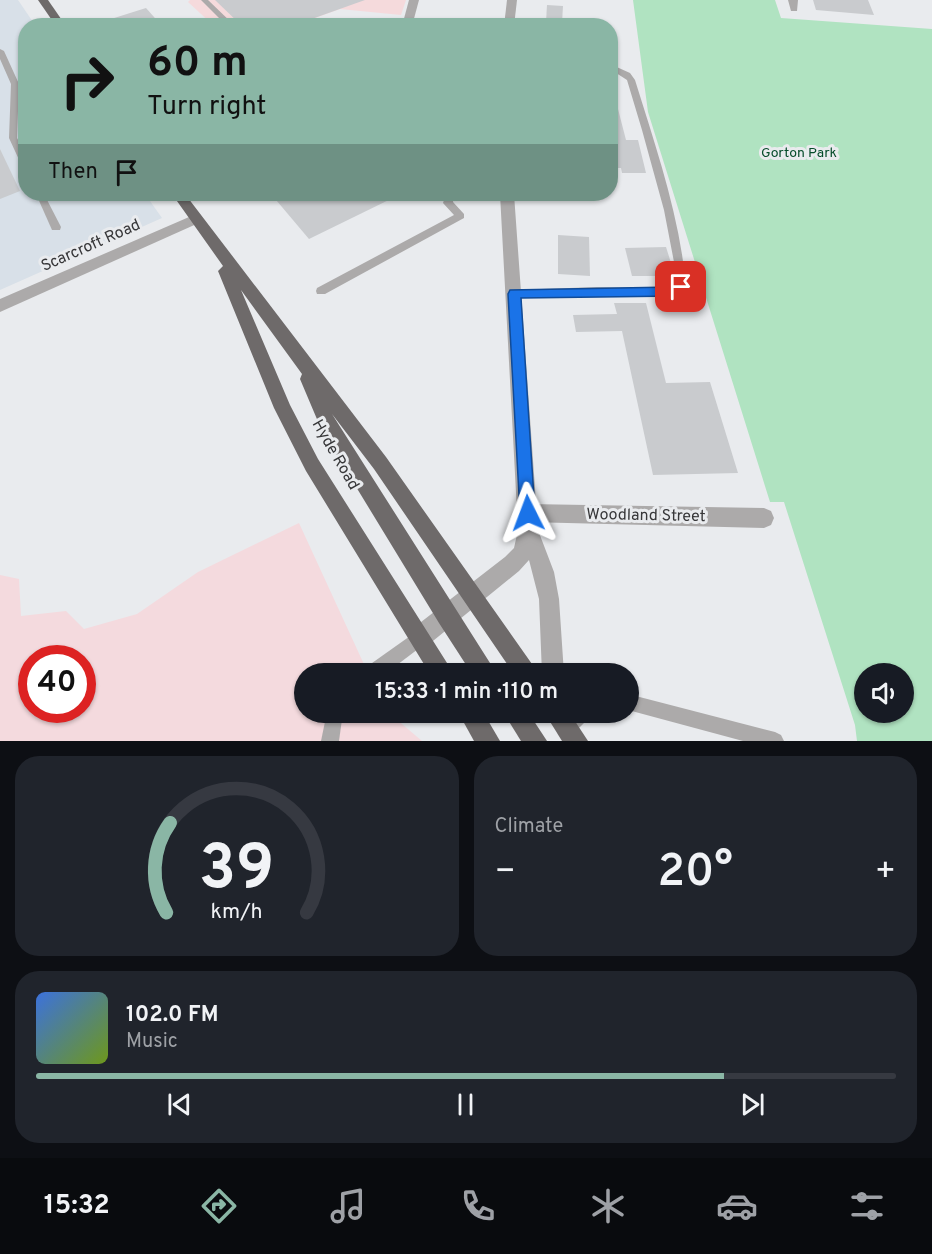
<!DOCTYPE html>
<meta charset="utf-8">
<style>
body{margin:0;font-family:Overpass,sans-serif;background:#20242c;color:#f1f3f6;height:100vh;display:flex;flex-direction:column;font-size:22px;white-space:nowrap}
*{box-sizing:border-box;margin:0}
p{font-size:20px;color:#9ea1a6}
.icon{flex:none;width:33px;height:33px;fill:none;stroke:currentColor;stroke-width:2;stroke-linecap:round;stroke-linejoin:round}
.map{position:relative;height:741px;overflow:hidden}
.drawer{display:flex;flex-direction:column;gap:15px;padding:15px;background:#0d0f14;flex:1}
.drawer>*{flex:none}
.hud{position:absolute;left:18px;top:18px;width:600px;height:183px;border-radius:24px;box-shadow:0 2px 4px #0004;background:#8ab6a5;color:#111;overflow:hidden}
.tools{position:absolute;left:854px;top:663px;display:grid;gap:12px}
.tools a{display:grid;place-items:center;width:60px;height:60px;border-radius:50%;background:#171b24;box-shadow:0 2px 4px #0004;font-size:30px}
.speed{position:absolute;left:18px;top:645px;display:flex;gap:12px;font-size:30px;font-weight:700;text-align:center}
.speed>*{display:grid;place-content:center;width:78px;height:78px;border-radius:50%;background:#171b24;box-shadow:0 2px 4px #0004;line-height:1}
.speed .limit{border:9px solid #d22;background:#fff;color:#111}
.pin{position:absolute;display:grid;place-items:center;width:51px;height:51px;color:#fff;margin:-26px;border-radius:12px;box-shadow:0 3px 9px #0006}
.me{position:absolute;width:66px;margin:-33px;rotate:357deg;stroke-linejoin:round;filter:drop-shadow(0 0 4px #0008)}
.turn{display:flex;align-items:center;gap:21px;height:126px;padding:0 30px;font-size:27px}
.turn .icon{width:78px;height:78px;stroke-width:2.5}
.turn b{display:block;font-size:42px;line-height:51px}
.then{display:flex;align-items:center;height:57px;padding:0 30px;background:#0003;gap:12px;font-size:22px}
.big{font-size:45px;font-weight:600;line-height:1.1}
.drawer .widget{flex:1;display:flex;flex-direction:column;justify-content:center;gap:9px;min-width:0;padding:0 21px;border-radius:24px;background:#20242c}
.drawer .dial{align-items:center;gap:0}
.dial svg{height:156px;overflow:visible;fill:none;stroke:#363941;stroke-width:7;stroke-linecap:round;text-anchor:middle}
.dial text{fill:#f1f3f6;stroke:none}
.song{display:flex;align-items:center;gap:18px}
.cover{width:72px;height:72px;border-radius:9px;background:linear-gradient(135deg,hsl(220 70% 55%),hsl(80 70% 35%))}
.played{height:6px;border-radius:3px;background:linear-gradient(90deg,#8ab6a5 80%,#363941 80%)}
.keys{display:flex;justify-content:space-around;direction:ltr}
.heat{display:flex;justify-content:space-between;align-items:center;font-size:33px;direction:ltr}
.drawer .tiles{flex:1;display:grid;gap:15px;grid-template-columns:1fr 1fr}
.widget:last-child{grid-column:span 2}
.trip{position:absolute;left:294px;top:663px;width:345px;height:60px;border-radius:30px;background:#171b24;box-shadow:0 2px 4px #0004;font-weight:600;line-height:60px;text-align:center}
.dock{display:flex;height:96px;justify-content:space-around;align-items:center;background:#090b0e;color:#9ea1a6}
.dock .icon{width:42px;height:42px}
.dock .on{color:#8ab6a5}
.dock b{font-size:27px;color:#f1f3f6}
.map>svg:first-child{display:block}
</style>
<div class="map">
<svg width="932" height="741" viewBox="0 0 932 741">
<rect width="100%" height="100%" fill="#e9ebee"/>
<!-- built -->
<polygon fill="#d8e0e8" points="0,0 18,0 35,25 26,26 26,194 145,194 162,218 0,290"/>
<!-- industrial -->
<polygon fill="#f5dadc" points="190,0 406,0 401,15 340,9 304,22 302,26 213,25 188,2"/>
<!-- education -->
<path fill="#f4dade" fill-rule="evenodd" d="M299 523 368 673 304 674V712L389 713 422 741H0V575L19 579 21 616 66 611 84 629 137 614 198 572ZM32 658H82V710H32Z"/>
<!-- green -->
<path fill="#b0e3c1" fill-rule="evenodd" d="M633 0H775L781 18 932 29V741H857L855 725 784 502H770L648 112ZM864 674H903V712H864Z"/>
<!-- building -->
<g fill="#c9cbce">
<polygon points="215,0 365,0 292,26 242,26"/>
<polygon points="813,0 868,0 874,15 816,10"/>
<polygon points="547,5 563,6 562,23 546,22"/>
<polygon points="146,8 162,26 116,26 111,19"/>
<polygon points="610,78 626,140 638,140 646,173 622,173 621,168 610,168"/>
<polygon points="0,149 20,191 0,199"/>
<polygon points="271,194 401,194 309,239"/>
<polygon points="558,235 589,237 590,276 558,274"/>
<polygon points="666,247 675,276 632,276 625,248"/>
<polygon points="614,303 646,303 666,383 710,382 738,473 653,475 622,331 576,332 573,315 617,314"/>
</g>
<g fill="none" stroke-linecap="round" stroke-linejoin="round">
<!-- service -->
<g fill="#acaaaa" fill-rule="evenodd">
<polygon points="201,0 208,0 235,26 227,26"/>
<polygon points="0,49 4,51 19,84 17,138 26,154 26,167 21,164 9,138 11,84 0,59"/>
<path d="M610 64 630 73 635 80C656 148 680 216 686 287L680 295 676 296 510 297 509 294 514 290 597 287 673 288 675 286 674 262 664 210 642 130 627 80 610 69Z"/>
<polygon points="36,194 44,194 61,227 60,230 52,230"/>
<polygon points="446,194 454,194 453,202 464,214 464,218 325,294 317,294 316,291 317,288 454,215 443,203"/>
<polygon points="420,629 426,631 428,637 426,643 385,674 363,674 365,668"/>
<polygon points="628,694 775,732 781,735 784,741 743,741 628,710"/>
<polygon points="327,712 343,712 339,741 321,741"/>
<path d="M570 712H591C587 722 576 732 566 736L560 734 558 728 560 722Z"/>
</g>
<!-- minor -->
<g fill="#acaaaa" fill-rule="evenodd">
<polygon points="409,0 419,0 412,26 402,26"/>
<polygon points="788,0 798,0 797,11 791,11"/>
<polygon points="528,504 764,508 771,511 774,518 771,525 764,528 528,522 521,520 518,513 521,506"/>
</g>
<!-- tertiary -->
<g fill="#acaaaa" fill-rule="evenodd">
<polygon points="507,0 517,0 514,26 504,26"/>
<polygon points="500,194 514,194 538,530 554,572 559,599 564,674 542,674 539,599 529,560 519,571 428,645 420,648 412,645 409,637 412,629 505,557 514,548 518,530"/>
<polygon points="196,214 201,216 203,219 201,222 0,312 0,299"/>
</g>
<!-- trunk -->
<g fill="#6e6a6a" fill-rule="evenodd">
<polygon points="38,0 48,0 66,26 56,26"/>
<polygon points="172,194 185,194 386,457 539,674 514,674 374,469 332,414 497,674 472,674 439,623 322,431 300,379 302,374 241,290 290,405 318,459 454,674 430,674 306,471 274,408 218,271 223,266"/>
<polygon points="458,712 483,712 500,741 474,741"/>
<polygon points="503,712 528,712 547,741 521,741"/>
<polygon points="544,712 569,712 588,741 562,741"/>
</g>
</g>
<!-- route -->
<polygon fill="#1a73e8" stroke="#114b97" stroke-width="1.5" points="681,282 687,287 676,296 521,298 535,513 533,519 528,521 522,519 520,513 508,294 510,290 673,287"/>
<g text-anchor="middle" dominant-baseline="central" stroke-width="6" stroke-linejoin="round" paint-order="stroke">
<!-- far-park labels -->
<g font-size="14" fill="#054c2a" stroke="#e9ebee">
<text x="799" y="153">Gorton Park</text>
</g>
<!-- street labels -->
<g font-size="16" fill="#373739" stroke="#e9ebee">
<text transform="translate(91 246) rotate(-24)">Scarcroft Road</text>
<text transform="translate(335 455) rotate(60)">Hyde Road</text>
<text transform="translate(646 516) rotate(1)">Woodland Street</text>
</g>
</g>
</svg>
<div class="tools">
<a><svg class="icon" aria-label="sound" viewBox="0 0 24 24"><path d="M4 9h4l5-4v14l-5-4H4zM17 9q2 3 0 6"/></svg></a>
</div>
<div class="speed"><div class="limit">40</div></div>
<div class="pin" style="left:681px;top:287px;background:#d93025"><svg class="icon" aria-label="arrive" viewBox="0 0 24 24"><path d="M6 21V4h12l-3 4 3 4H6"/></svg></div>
<svg class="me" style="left:528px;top:513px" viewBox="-20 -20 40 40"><path d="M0-17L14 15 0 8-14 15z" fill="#1a73e8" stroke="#fff" stroke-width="4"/></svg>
<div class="trip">15:33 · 1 min · 110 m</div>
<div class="hud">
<div class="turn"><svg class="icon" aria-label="right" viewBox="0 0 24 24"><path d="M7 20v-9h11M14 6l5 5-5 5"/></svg><div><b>60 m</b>Turn right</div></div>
<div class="then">Then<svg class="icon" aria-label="arrive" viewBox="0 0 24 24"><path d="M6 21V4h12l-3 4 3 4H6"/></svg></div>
</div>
</div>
<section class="drawer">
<div class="tiles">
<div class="widget dial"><svg viewBox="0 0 100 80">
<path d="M14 69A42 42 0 1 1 86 69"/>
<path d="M14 69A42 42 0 0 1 16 23" stroke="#8ab6a5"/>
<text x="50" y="56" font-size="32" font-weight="700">39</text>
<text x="50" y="72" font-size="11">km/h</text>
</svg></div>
<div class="widget"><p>Climate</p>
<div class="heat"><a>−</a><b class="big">20°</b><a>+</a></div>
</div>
<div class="widget">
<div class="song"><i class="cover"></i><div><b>102.0 FM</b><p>Music</p></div></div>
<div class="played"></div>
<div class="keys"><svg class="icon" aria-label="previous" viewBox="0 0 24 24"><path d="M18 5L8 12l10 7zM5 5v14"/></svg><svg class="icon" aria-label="pause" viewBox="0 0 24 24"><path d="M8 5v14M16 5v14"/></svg><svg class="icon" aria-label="next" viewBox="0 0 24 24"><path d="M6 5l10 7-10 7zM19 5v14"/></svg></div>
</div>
</div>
</section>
<nav class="dock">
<b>15:32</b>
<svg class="icon on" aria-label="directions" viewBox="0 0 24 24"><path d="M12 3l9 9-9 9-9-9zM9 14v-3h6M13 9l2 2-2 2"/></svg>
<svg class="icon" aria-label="music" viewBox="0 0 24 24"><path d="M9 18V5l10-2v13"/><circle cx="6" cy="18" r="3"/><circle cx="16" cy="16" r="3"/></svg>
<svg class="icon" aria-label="phone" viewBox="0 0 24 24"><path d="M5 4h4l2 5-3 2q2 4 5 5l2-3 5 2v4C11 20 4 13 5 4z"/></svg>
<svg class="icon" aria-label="climate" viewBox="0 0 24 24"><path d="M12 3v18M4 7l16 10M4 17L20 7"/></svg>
<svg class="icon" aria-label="car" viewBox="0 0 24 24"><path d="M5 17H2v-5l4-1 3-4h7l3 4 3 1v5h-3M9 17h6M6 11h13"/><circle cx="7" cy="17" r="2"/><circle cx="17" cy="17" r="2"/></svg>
<svg class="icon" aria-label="filters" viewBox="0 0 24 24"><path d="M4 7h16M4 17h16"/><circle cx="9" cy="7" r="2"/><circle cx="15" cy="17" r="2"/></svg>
</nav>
